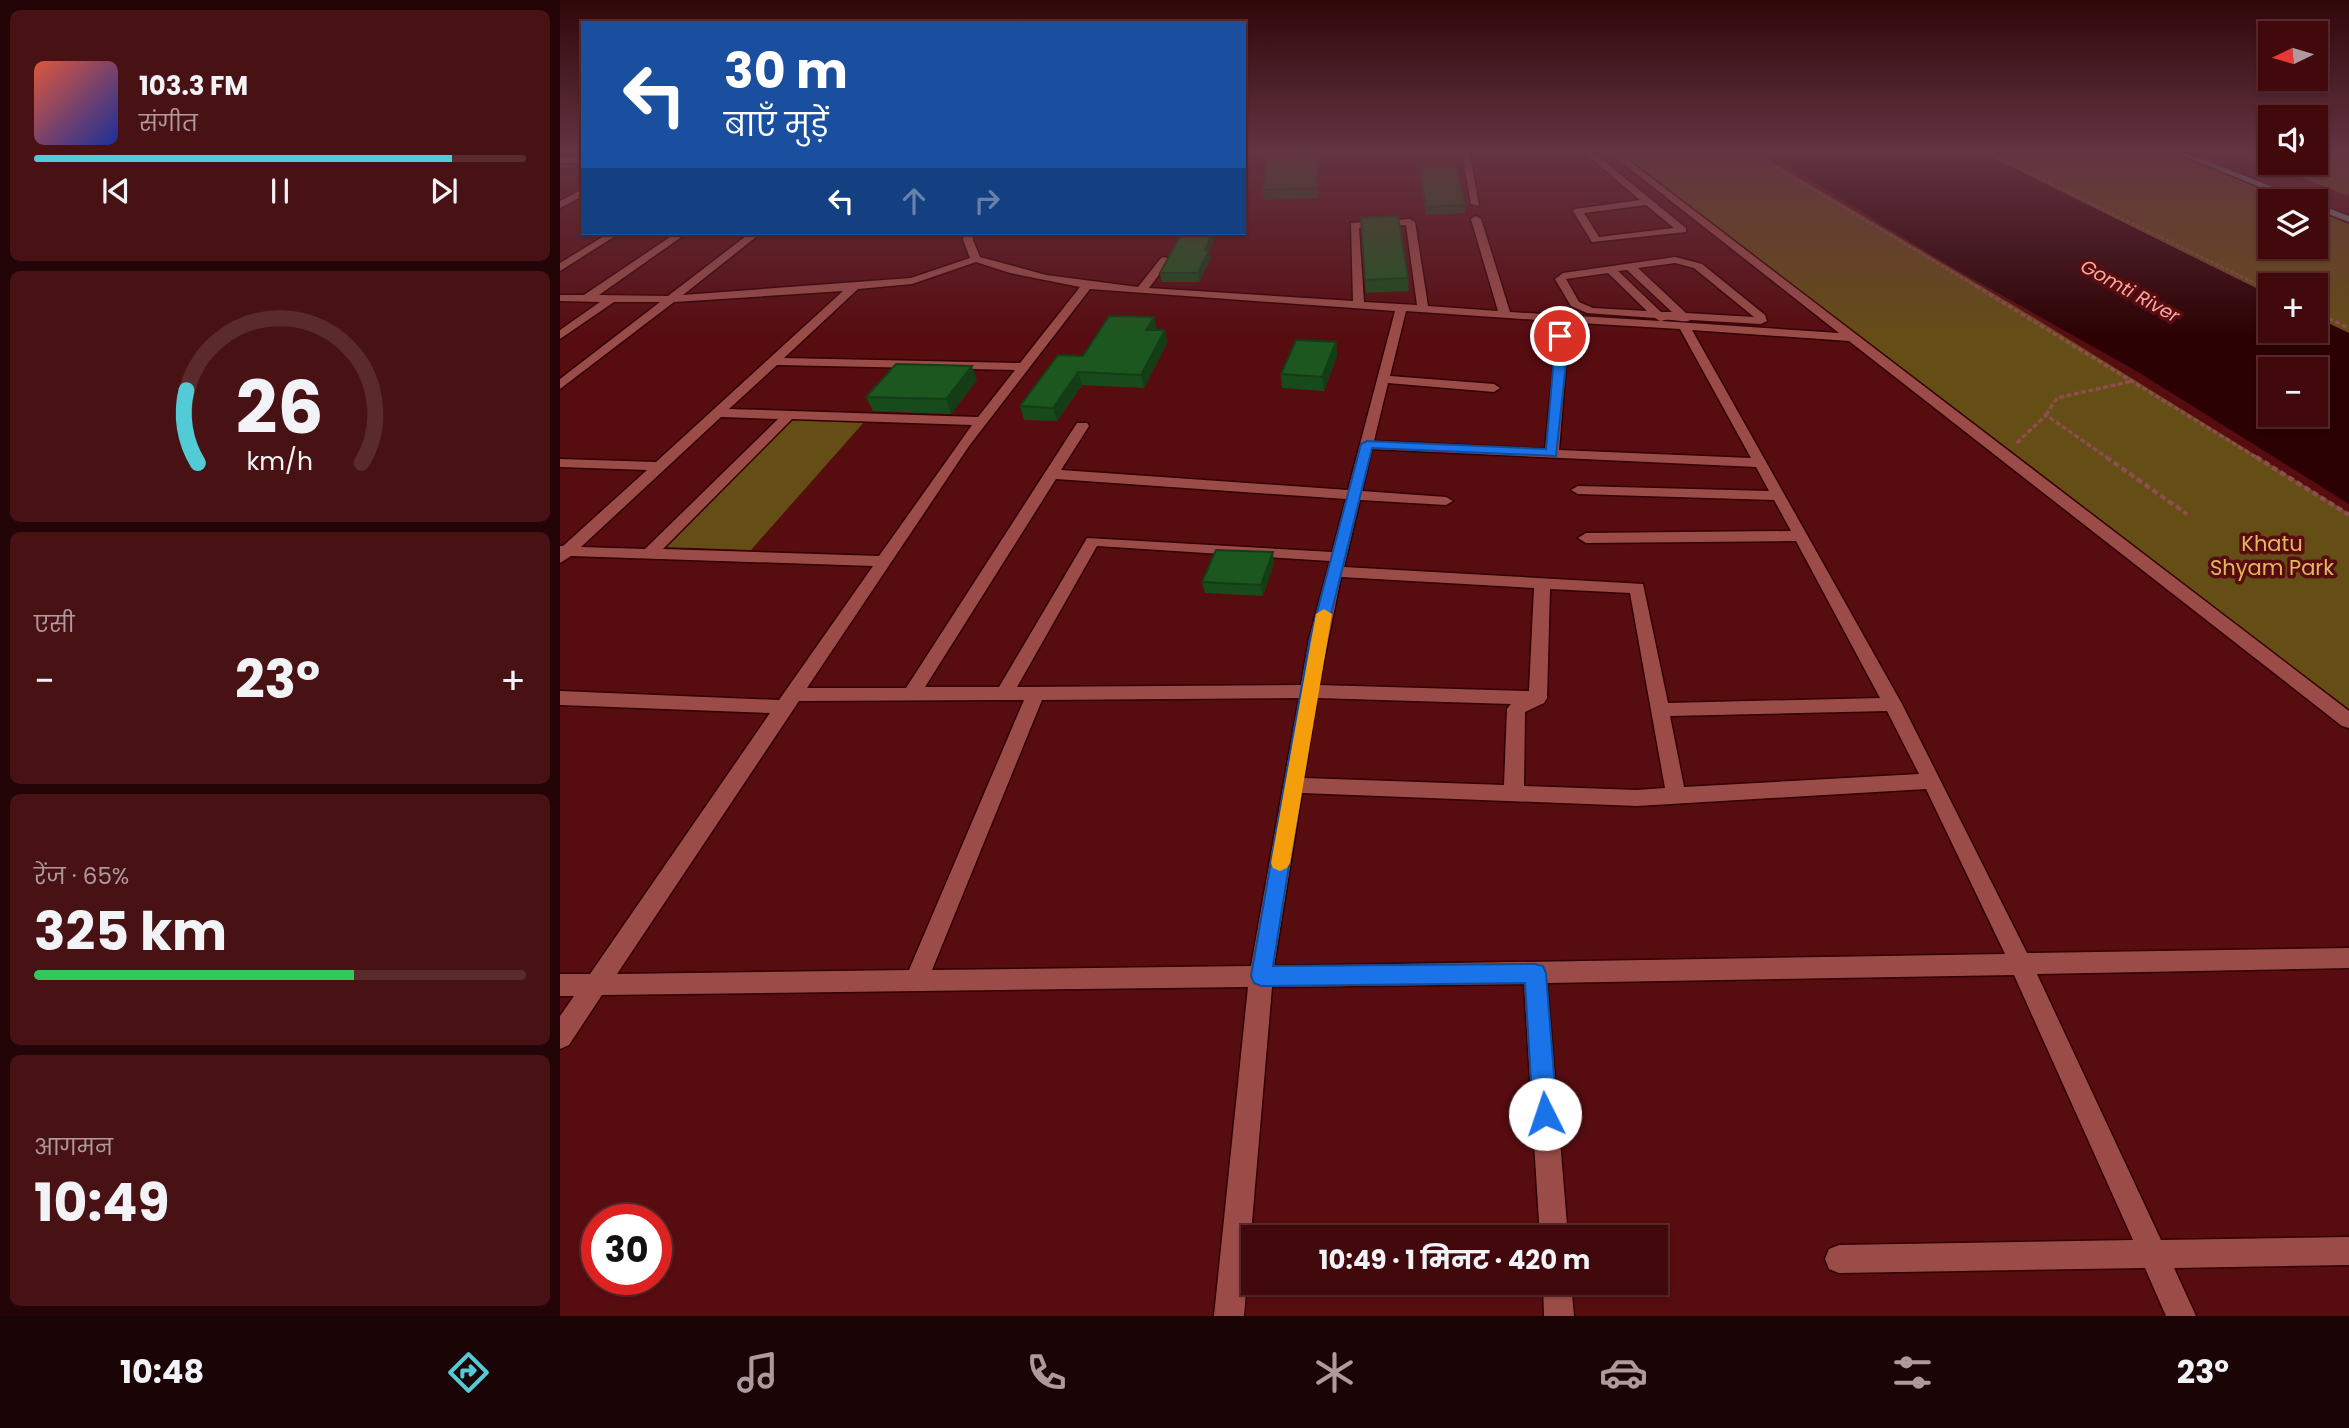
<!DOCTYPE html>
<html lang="hi">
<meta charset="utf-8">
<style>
body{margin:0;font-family:Poppins,"Noto Sans Devanagari",sans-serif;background:#481215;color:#f1f3f6;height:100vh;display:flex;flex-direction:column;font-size:26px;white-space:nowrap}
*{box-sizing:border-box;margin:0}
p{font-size:23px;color:#ae9a9d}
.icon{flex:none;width:38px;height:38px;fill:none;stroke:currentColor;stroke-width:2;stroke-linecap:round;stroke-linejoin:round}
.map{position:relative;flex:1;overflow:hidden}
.side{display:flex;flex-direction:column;gap:10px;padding:10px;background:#240507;width:560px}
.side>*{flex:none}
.hud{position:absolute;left:21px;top:21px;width:665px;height:214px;border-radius:0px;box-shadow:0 2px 5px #0004,0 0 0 2px #5a2a2d;background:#1a4fa0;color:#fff;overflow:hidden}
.needle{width:46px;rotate:265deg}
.tools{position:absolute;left:1698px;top:21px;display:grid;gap:14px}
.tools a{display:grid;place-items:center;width:70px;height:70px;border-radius:0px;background:#41090c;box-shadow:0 2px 5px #0004,0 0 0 2px #5a2a2d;font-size:35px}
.speed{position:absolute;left:21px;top:1204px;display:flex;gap:14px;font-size:35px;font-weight:700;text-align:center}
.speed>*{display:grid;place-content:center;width:91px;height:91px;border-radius:50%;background:#41090c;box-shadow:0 2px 5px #0004,0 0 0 2px #5a2a2d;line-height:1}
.speed .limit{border:10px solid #d22;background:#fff;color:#111}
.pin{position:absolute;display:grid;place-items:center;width:60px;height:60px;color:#fff;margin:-30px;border:4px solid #fff;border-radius:50%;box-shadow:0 2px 7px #0007}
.me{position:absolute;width:77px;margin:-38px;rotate:356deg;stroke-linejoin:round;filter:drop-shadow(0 0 5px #0008)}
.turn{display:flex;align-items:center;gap:24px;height:147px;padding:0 28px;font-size:32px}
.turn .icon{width:91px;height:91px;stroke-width:2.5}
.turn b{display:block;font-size:49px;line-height:60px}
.lanes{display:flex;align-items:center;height:66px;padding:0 28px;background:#0003;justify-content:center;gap:35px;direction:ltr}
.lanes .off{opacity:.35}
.big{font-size:52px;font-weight:700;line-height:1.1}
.side .card{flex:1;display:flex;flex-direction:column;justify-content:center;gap:10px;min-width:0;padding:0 24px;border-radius:10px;background:#481215}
.side .dial{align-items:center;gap:0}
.dial svg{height:182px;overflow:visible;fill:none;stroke:#5a2a2d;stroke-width:7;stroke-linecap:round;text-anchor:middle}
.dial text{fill:#f1f3f6;stroke:none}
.song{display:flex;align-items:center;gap:21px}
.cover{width:84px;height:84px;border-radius:10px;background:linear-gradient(135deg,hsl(10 70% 55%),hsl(230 70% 35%))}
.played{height:7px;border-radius:4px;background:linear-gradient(90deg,#52cbd7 85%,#5a2a2d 85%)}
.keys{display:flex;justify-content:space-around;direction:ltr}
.heat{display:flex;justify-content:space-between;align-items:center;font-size:38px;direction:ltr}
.charge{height:10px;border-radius:5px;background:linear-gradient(90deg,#34c759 65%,#5a2a2d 0)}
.trip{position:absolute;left:681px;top:1225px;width:427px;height:70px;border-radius:0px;background:#41090c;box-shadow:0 2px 5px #0004,0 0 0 2px #5a2a2d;font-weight:700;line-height:70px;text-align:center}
.dock{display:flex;height:112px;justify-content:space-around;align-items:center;background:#1a0405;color:#ae9a9d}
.dock .icon{width:49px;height:49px}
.dock .on{color:#52cbd7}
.dock b{font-size:32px;color:#f1f3f6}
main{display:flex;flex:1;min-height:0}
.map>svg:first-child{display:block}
</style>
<main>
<section class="side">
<div class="card">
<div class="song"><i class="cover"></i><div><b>103.3 FM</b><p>संगीत</p></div></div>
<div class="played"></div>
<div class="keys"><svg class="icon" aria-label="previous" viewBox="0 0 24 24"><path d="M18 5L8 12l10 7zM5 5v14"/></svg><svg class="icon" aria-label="pause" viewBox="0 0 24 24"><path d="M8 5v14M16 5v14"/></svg><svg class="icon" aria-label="next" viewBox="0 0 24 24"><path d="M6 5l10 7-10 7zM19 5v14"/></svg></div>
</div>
<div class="card dial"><svg viewBox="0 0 100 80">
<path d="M14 69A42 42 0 1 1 86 69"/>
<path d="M14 69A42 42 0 0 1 9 37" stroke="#52cbd7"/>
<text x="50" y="56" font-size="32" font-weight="700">26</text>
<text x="50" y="72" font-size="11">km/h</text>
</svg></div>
<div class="card"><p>एसी</p>
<div class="heat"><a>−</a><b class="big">23°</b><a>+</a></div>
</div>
<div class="card"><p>रेंज · 65%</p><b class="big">325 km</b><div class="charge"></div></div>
<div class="card"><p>आगमन</p><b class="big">10:49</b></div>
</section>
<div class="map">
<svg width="1789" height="1316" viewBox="0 0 1789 1316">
<rect width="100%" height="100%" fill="#570c10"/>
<!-- green -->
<g fill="#654d16">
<polygon points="1058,153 1197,153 1473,317 1789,513 1789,712"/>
<polygon points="1423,153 1614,153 1733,201 1710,201 1710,247 1755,247 1755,210 1789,224 1789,333 1755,317 1755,285 1710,285 1710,295"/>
<polygon points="1678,153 1710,153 1710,163 1755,163 1755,153 1789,153 1789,196"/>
<polygon points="231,419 305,421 191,550 104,547"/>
</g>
<!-- water -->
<path fill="#2b0103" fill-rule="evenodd" d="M1207 153H1423L1710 295V331H1755V317L1789 333V504L1578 372 1383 262ZM1710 369H1755V415H1710Z"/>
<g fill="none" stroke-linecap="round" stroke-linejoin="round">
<defs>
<g id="minor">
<polygon points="902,153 910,153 919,206 911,204"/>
<path d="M1025 153H1034L1126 228V232L1032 242 1013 211 1015 209 1080 200ZM1086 205 1114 228 1039 237 1024 213Z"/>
<path d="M1050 153H1059L1789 711V728L1782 726 1289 341 1132 330 1342 704 1467 953 1789 948V968L1477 974 1601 1240 1789 1237V1265L1614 1268 1636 1316H1606L1585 1268 1279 1273 1269 1269 1265 1259 1269 1249 1279 1245 1573 1240 1454 975 987 983 1008 1237H980L964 984 712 987 684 1316H654L688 987 42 995 9 1045 0 1049V1016L14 996H0V974H30L210 713 0 705V691L219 700 313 566 11 556 0 563V546H3L87 470 0 467V459L96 462 283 291 114 302 0 389V379L100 302H54L0 339V330L40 302 0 301V295H24L116 233H127L39 295 108 296 190 233H201L123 295 351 278 410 258 403 240 404 233H414L413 240 420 257 486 275 578 287 601 258 605 257 610 260 589 288 793 301 791 223 850 219 855 222 868 306 938 311 911 219 916 216 921 219 950 312 1100 321 1095 318 1027 313 1011 306 995 279 1003 273 1115 257 1142 264 1205 315 1207 321 1201 324 1131 320C1122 324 1112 317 1101 321L1279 333ZM846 225 857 305 804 302 799 228ZM416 262 450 273 520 287 460 363 224 358 298 289 352 284ZM1115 263 1134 268 1194 317 1126 313 1078 268ZM1067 270 1112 312H1101L1058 271ZM1048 273 1087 311 1033 308 1019 302 1006 279ZM530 289 835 311 788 490 501 470 529 426 527 423H517L346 688H247L409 446ZM846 311 993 321 995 353 985 449 814 441 828 383 934 392 940 388 934 384 830 376ZM1004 322 1120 329 1191 458 999 450 1007 353ZM217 365 455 370 418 417 169 409ZM161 417 218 419 85 549 21 547ZM232 419 412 425 319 556 103 549ZM812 449 1196 467 1209 491 1018 486 1011 490 1018 494 1214 500 1231 531 1026 533 1018 538 1026 543 1236 541 1320 698 1108 703 1083 584 784 567 800 500 886 505 893 501 886 497 802 491ZM496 479 786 499 772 552 527 538 439 687H365ZM537 546 770 561 749 639 741 685 457 687ZM781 577 974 588 969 691 759 685ZM990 589 1070 593 1105 788 1077 790 964 786 965 712 984 703 987 698ZM739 698 691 966 372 970 482 700ZM757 698 951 704 947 709 944 785 744 778ZM438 700H464L349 970 57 974 239 701ZM1327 711 1359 774 1124 787 1110 716ZM1366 789 1445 954 714 966 742 793 1077 806Z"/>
<rect x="0" y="157" width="23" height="6"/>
<polygon points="23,189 23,196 0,208 0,201"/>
<polygon points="49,233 60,233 0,271 0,263"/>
<polygon points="983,1283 1011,1283 1014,1316 984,1316"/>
</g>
<g id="major">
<polygon points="1616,153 1627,153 1748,201 1735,201"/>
<polygon points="1755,203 1789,216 1789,222 1755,209"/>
</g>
</defs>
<!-- minor casing -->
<use href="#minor" stroke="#330002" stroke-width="3"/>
<!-- major casing -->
<use href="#major" stroke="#330002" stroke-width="3"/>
<!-- path-far2 -->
<g stroke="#8e4d4e" stroke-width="2.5" stroke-dasharray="3.5 2" stroke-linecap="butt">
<polyline points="1192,153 1419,288"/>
<polyline points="1428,153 1705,288"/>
</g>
<!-- path-far1 -->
<g stroke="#8e4d4e" stroke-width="3.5" stroke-dasharray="5 2.5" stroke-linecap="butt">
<polyline points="1416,286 1699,459"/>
<polyline points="1701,286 1710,290"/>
<polyline points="1755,312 1789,328"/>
<polyline points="1486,415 1497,398 1572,381"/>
<polyline points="1457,443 1486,415 1549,459"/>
</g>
<!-- path -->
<g stroke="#8e4d4e" stroke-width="4.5" stroke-dasharray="6 3.5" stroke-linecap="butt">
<polyline points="1546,457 1627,514"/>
<polyline points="1696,457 1789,515"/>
</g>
<!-- minor -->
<use href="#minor" fill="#9b4c48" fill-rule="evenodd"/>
<!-- major -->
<use href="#major" fill="#6d878c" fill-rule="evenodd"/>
</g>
<!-- wall -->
<g fill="#184b1b">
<polygon points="707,153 747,153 747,158 758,167 758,198 704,200 703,190"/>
<polygon points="859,167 905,205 905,213 866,215 859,175"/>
<polygon points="801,218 848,278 849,291 806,293"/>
<polygon points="622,233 657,233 649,252 651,258 639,282 602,282 600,273"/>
<polygon points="597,329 596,330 605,330 607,343 584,388 522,385 497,421 464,420 460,406 523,356"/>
<polygon points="776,342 777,356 764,391 722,388 721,374"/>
<polygon points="417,380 391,414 313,411 306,397"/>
<polygon points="714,563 703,596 645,593 642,582"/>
</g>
<!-- shaded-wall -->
<g fill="#143d16">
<polygon points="652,233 657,233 649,252 651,258 639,282 638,273"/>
<polygon points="594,317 597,329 589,342 586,330"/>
<polygon points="605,330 607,343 584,388 581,375"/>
<polygon points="776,342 777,356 764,391 762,377"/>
<polygon points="412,366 417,380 391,414 386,399"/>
<polygon points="518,372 522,385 497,421 493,408"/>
<polygon points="713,552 714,563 703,596 701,585"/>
</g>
<!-- building -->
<g fill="#1c571f" stroke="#143d16" stroke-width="2">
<polygon points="707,153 745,153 745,158 757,157 757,188 703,190"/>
<polygon points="896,166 905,205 866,207 859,167"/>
<polygon points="838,216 848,278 805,280 801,218"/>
<polygon points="622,233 652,233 645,250 649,250 638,273 600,273"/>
<polygon points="549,316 594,317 586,330 605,330 581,375 518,372 493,408 460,406 498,355 523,356"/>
<polygon points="736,340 776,342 762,377 721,374"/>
<polygon points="336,364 412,366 386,399 306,397"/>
<polygon points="656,550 713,552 701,585 642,582"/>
</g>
<!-- sky -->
<linearGradient id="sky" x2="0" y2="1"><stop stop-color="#300709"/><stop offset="0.45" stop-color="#633442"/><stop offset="1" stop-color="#633442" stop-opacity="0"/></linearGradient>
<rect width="1789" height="337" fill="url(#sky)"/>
<!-- route -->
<polygon fill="#1a73e8" stroke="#114b97" stroke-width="2" points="996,334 1005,336 1007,354 996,456 812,448 765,639 713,966 975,964 983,966 986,973 997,1114 993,1122 985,1126 977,1122 973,1114 965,983 701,986 694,983 691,976 750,639 801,444 807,441 986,449"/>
<!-- slow -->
<polygon fill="#f59e0b" points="764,609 772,614 730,863 727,868 720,871 713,868 711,863 756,614"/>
<g text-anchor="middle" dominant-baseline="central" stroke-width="7" stroke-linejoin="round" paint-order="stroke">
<!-- far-water labels -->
<g font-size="19" font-style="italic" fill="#f7a7a0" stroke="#570c10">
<text transform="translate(1570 291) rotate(29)">Gomti River</text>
</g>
<!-- park labels -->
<g font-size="21" fill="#e3b85c" stroke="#570c10">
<text x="1712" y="543">Khatu<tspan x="1712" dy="24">Shyam Park</tspan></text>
</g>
</g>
</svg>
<div class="tools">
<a><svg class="needle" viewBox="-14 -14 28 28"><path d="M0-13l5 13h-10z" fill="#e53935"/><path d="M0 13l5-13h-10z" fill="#ae9a9d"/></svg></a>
<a><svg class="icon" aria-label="sound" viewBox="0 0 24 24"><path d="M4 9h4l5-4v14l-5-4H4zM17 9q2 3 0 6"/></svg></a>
<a><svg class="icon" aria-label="layers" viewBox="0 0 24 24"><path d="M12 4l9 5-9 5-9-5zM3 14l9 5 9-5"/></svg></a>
<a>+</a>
<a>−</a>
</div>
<div class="speed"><div class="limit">30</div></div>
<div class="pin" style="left:1000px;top:336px;background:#d93025"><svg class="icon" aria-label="arrive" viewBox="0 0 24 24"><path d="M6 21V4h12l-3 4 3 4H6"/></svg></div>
<svg class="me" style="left:985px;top:1114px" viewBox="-20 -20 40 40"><circle r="19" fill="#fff"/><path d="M0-13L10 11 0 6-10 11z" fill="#1a73e8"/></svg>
<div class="trip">10:49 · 1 मिनट · 420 m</div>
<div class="hud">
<div class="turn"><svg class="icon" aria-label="left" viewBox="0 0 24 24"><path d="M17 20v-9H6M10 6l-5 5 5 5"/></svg><div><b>30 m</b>बाएँ मुड़ें</div></div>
<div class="lanes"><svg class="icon" aria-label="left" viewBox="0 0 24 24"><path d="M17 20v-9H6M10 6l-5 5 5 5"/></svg><svg class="icon off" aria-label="ahead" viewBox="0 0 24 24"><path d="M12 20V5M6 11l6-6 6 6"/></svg><svg class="icon off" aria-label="right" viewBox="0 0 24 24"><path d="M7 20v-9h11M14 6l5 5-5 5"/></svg></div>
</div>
</div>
</main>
<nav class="dock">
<b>10:48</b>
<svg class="icon on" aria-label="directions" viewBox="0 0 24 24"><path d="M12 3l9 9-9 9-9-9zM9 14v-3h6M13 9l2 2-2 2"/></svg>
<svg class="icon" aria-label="music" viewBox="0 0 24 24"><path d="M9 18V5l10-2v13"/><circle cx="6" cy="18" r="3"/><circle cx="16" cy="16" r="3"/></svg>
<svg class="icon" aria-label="phone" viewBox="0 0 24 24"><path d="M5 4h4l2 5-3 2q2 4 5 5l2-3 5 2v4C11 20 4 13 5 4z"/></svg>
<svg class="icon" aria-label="climate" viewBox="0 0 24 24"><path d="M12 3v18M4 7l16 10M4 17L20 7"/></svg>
<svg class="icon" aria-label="car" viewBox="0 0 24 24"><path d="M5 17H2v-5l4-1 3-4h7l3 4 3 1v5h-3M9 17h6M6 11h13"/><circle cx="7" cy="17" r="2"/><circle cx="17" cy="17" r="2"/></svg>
<svg class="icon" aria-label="filters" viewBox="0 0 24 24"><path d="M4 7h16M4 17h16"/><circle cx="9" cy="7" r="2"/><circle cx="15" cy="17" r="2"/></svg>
<b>23°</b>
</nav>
